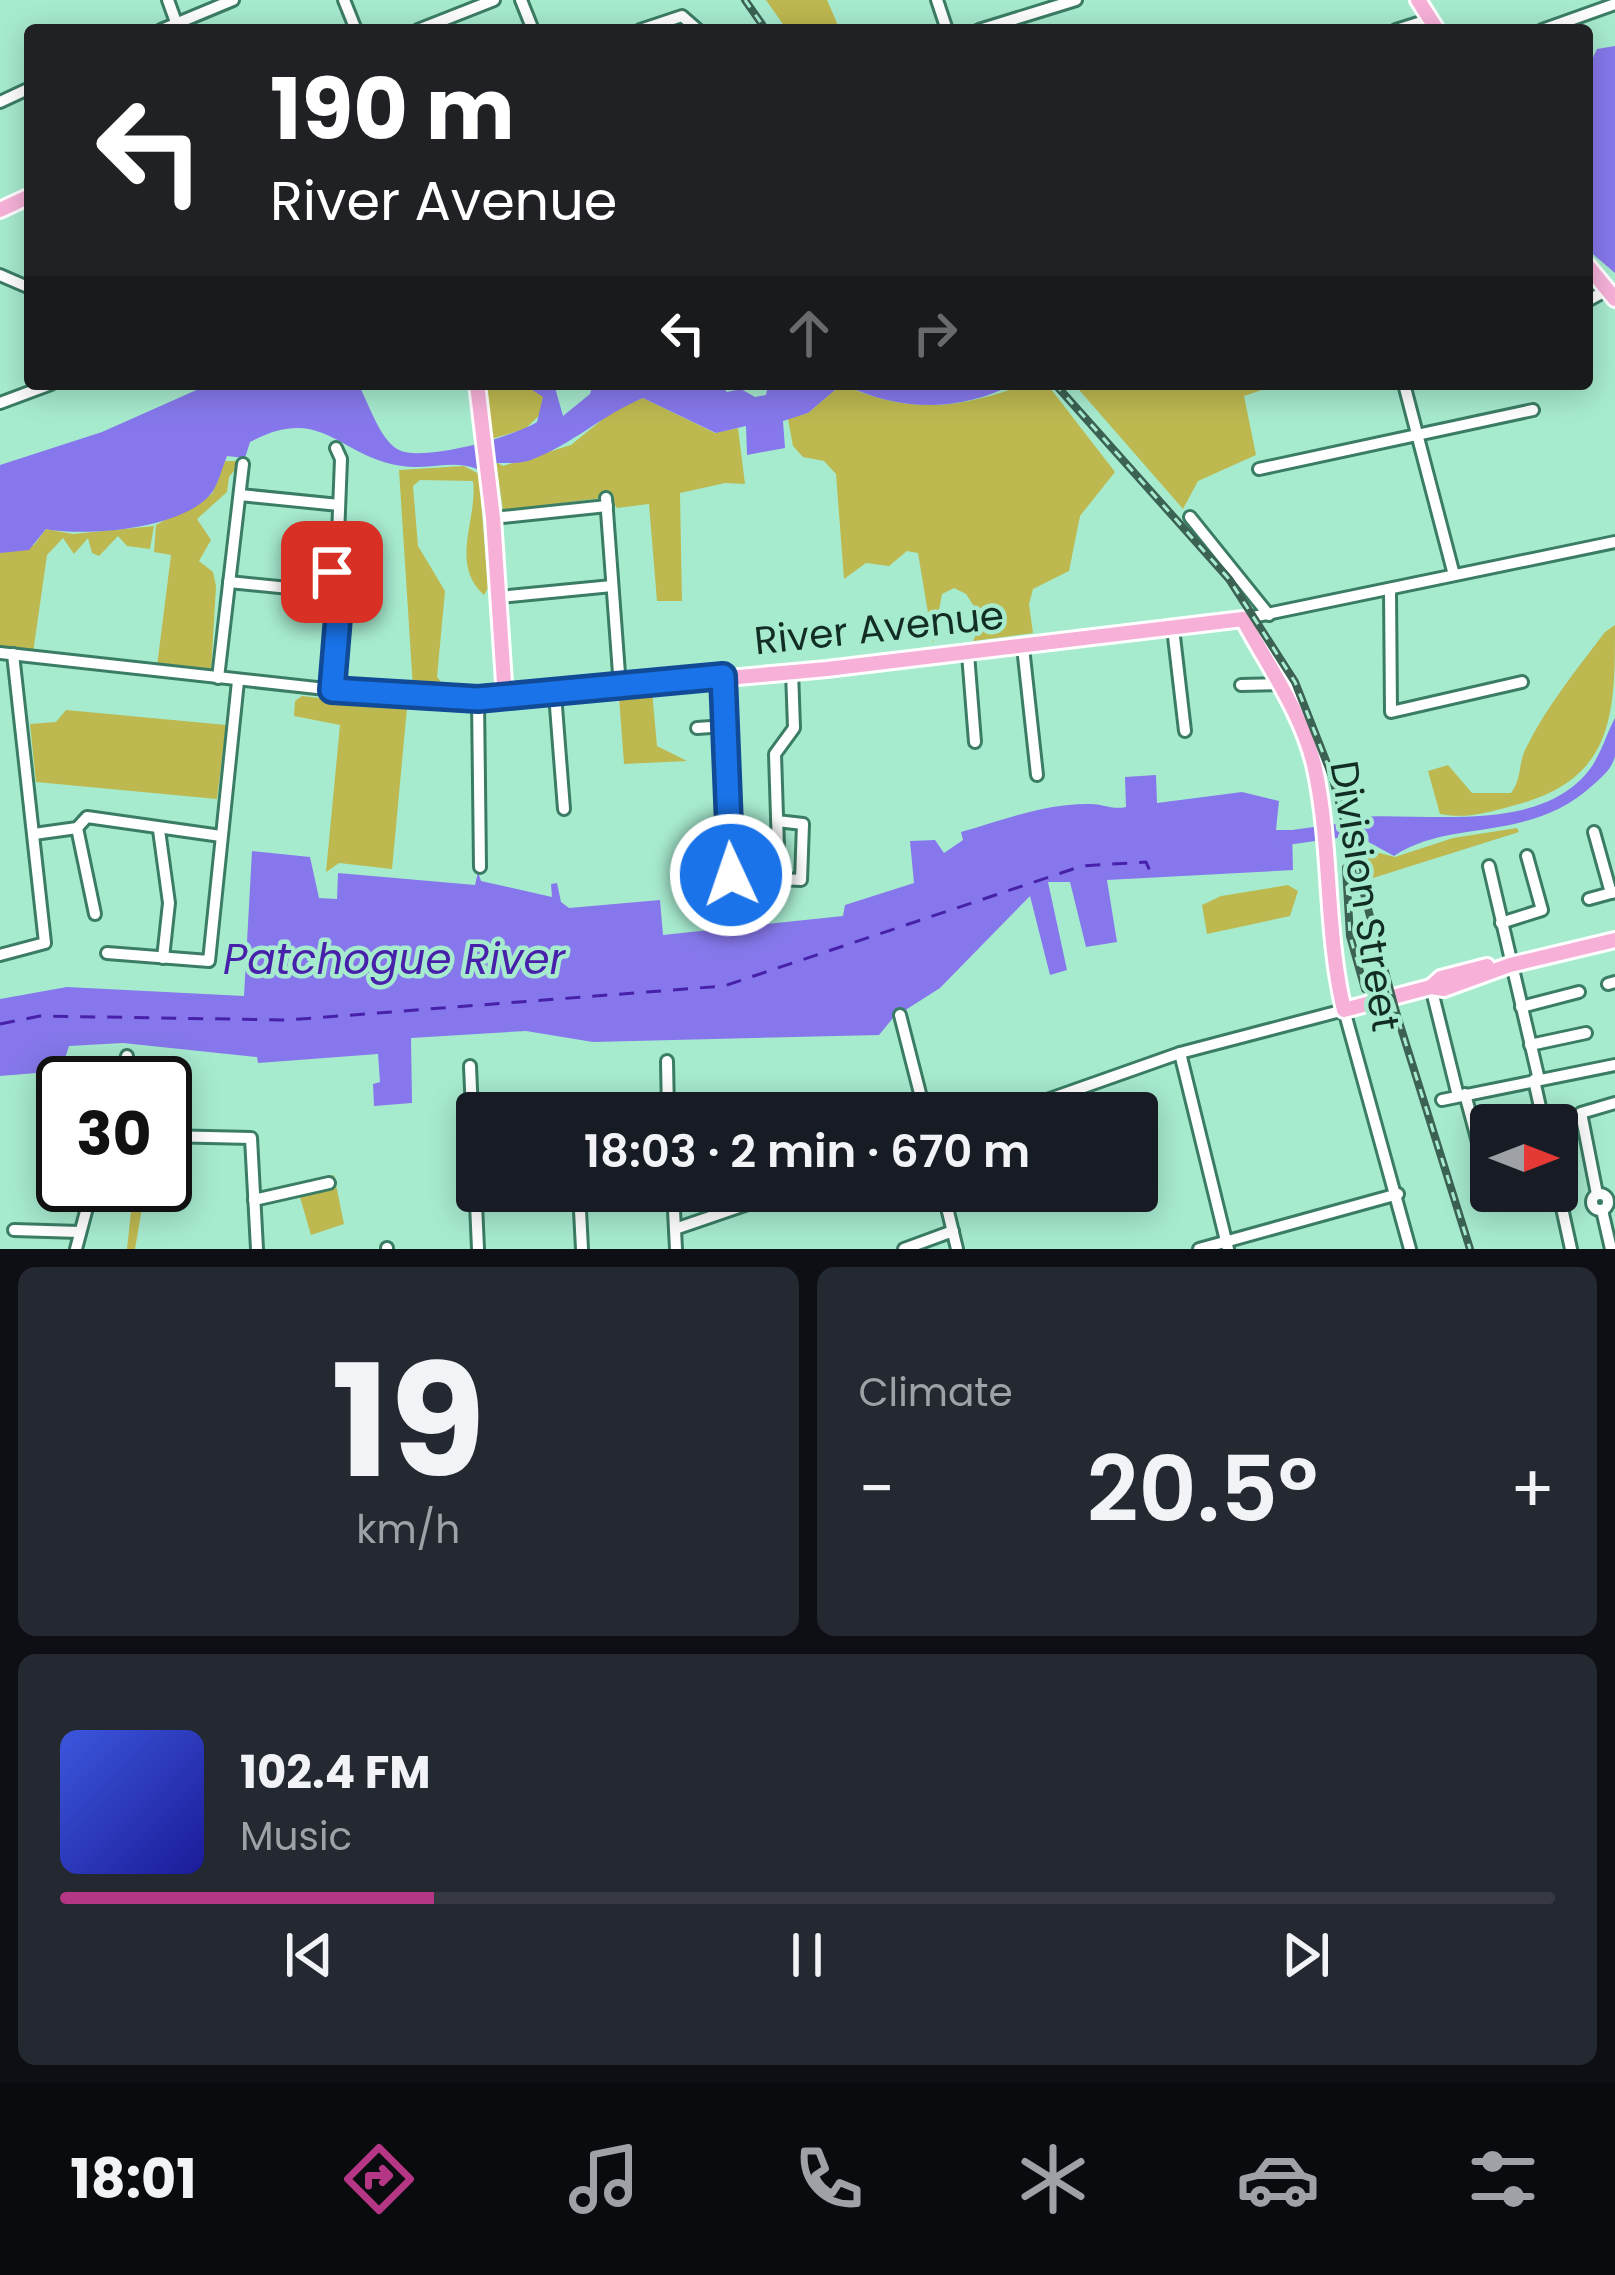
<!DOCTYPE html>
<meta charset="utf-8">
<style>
body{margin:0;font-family:Poppins,sans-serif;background:#242831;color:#f1f3f6;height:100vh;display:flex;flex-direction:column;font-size:45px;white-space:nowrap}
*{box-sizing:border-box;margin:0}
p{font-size:39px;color:#9ea1a6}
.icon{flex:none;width:66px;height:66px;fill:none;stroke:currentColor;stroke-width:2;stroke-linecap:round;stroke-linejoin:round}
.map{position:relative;height:1249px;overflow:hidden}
.sheet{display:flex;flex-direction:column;gap:18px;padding:18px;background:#0d0f14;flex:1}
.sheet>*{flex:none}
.top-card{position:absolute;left:24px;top:24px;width:1569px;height:366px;border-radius:12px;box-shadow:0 6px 30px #0003;background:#202124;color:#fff;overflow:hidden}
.needle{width:78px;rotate:90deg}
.controls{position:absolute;left:1470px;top:1104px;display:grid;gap:24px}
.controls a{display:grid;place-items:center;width:108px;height:108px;border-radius:12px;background:#171b24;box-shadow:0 6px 30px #0003;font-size:60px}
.speed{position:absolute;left:36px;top:1056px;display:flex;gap:24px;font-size:60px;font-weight:700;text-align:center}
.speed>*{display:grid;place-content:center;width:156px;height:156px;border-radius:50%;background:#171b24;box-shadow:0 6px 30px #0003;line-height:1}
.speed .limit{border:6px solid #111;border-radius:18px;background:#fff;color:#111}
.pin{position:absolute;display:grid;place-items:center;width:102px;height:102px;color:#fff;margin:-51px;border-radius:24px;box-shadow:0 6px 18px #0006}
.me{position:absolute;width:132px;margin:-66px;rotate:357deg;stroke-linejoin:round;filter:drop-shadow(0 0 9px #0008)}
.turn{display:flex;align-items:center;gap:42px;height:252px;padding:0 48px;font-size:54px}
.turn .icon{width:156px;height:156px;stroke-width:2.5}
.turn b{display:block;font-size:84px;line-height:102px}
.lanes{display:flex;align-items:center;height:114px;padding:0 48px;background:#0003;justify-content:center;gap:60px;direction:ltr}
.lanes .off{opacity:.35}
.big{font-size:90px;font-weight:600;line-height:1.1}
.sheet .tile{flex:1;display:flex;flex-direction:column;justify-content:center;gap:18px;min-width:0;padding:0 42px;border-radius:18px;background:#242831}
.sheet .dial{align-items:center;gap:0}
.dial b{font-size:156px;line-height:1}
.song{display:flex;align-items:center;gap:36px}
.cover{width:144px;height:144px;border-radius:18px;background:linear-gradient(135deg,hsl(230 70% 55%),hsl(240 70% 35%))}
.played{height:12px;border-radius:6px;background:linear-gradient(90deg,#b43684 25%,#363941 25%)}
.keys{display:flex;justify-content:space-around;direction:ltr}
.heat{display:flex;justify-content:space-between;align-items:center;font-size:66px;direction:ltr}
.sheet .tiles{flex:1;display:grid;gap:18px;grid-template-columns:1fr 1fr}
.tile:last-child{grid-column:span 2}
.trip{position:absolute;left:456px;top:1092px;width:702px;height:120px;border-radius:12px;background:#171b24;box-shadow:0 6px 30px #0003;font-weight:600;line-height:120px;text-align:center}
.tabs{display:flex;height:192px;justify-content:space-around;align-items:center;background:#090b0e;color:#9ea1a6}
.tabs .icon{width:84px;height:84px}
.tabs .selected{color:#b43684}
.tabs b{font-size:54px;color:#f1f3f6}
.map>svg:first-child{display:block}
</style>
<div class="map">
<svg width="1615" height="1249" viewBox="0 0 1615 1249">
<rect width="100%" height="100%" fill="#a7ebcf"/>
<!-- green -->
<g fill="#bdb850">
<polygon points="766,0 827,0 840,30 787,30"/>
<polygon points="485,384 523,384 543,396 543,412 525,429 491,439"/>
<path d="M842 384C887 406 933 411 982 398 1007 392 1021 384 1047 384L1115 472 1080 516 1069 571 1033 589 1029 604 1033 633 973 641 983 620 966 594 954 588 942 594 933 643 918 553 907 551 889 566 866 563 844 579 836 474 824 461 803 457 793 446 788 419 808 413Z"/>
<polygon points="1074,384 1279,384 1244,396 1256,455 1198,481 1183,509"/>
<polygon points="643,398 715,433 738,428 745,484 725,483 680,493 682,601 657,601 649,504 617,508 610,497 503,510 496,462 503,466 571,445 614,410"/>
<polygon points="225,461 242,461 229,477 227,492 197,519 211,540 199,561 213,572 216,586 211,672 157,666 171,555 154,552 156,525 212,494"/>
<path d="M464 466 479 474 488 588 484 595C449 564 478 519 473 481L420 480 413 486 418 546 445 591 437 677 446 688H413L399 470Z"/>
<polygon points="154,526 150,549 127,546 118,536 99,556 92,553 88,538 74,554 63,538 47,555 33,653 0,650 0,553 34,545 46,529 73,534"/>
<path d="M1615 625C1615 715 1615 780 1512 806 1485 813 1468 819 1440 814L1428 771 1448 765 1472 793H1511C1522 778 1518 766 1525 750 1545 708 1577 669 1605 632Z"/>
<polygon points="652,691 657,746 687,761 624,764 619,697"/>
<polygon points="302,696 407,708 392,869 339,863 326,872 340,725 294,716 295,701"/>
<polygon points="66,710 226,725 217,799 36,782 30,724 56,722"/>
<polygon points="1517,828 1519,832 1373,878 1358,840 1372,851 1395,857 1453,838"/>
<polygon points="1288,885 1298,891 1290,916 1207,934 1202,905 1221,896"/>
<polygon points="334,1175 344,1224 311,1235 297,1187"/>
<polygon points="101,1185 154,1185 154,1202 143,1202 135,1249 127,1249 132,1202 97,1196"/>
</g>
<!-- water -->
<g fill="#8678ec">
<polygon points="1615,46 1615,273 1587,249 1587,70 1597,49"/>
<path d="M210 384H358C368 401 380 441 399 450 423 462 513 437 537 422L543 397 523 384H554L563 416 590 394 593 384H719L727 392 741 389 755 397 766 395 768 384H1014C957 413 899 411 842 384L808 413 783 421 785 448 747 455 746 426 716 433 643 398C602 415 573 444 531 460 513 467 490 458 477 469 455 459 427 470 402 466 338 457 323 403 250 442L245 458 227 456C223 466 219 481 213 491 187 529 87 537 46 529L29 550 0 553V465L102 432Z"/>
<path d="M1615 718C1615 730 1615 744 1615 756 1612 769 1602 777 1593 785 1529 844 1450 818 1394 856L1352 833 1351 821 1358 817C1427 812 1540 835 1590 769 1601 754 1606 735 1615 718Z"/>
<path d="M1156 775 1157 803 1242 792 1279 801 1276 830H1292L1293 870 1107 880 1117 942 1086 947 1070 882H1048L1067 970 1050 975 1030 896 940 988 893 1018 879 1035 593 1042 526 1031 411 1038 412 1103 374 1106 373 1084 380 1082 378 1054 258 1063 257 1057 123 1043 69 1046 61 1071 0 1076V999L67 987 244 996 252 851 310 857 319 898 337 899 338 873 475 885 478 872 481 881 552 897 551 884 557 883 561 902 569 908 660 900 663 935 843 916 845 905 914 883 910 841 935 840 944 853 963 840 961 832C1002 820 1047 803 1090 804 1104 804 1111 810 1126 807L1125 777Z"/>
</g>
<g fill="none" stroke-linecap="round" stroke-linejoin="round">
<!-- river -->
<polyline stroke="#8678ec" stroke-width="14" points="1279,839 1364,827"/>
<!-- ferry -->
<polyline stroke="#4821ab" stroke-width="3" stroke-dasharray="15 12" stroke-linecap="butt" points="0,1024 40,1016 288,1020 724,986 1082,866 1146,862 1153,878"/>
<defs>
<g id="minor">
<polyline points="168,0 177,25"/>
<polyline points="344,0 356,30"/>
<polyline points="521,0 533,30"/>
<polyline points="937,0 947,30"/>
<polyline points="161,30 233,0"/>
<polyline points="418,30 494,0"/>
<polyline points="640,30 682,16 698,30"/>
<polyline points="979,30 1076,0"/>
<polyline points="1396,30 1431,19"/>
<polyline points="1542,30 1615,4"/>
<polyline points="0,102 30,88"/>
<polyline points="0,275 30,288"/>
<polyline points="1587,301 1607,290"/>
<polyline points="1404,384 1454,575"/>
<polyline points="0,403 51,384"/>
<polyline points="1259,469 1533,410"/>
<polyline points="240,495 339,505"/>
<polyline points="606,498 620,687"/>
<polyline points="1190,517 1269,615"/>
<polyline points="493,518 607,506"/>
<polyline points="229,582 339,593"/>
<polyline points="1390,589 1391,712 1522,682"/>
<polyline points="499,597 612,586"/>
<polyline points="1243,619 1615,542"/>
<polyline points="1173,628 1185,731"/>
<polyline points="1023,647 1037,775"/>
<polyline points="0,653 416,699 505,698"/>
<polyline points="968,654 975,742"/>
<polyline points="723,676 733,915"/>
<polyline points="218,678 243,464"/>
<polyline points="1241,685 1281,684"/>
<polyline points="332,690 341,459 336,448"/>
<polyline points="555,694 564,809"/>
<polyline points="478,699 480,867"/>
<polyline points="697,728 725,726"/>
<polyline points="777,821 803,824 801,880 779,879 775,754 794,728 792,671"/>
<polyline points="77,828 95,914"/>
<polyline points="159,830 169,903 163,958"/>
<polyline points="1594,832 1611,893 1615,892"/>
<polyline points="34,834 77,828 87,817 221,836"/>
<polyline points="697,837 729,835"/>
<polyline points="1489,866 1539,1080"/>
<polyline points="1589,899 1611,893"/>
<polyline points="1501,923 1542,910 1527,856"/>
<polyline points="107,953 209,961 238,681"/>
<polyline points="0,955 45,943 13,654"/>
<polyline points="1608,984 1615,982"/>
<polyline points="1431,987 1458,1096"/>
<polyline points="1521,1007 1579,992"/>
<polyline points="900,1015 925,1113"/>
<polyline points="1530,1045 1586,1033"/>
<polyline points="1180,1053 1228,1249"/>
<polyline points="667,1061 668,1113"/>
<polyline points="470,1066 478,1249"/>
<polyline points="1534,1080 1544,1125"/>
<polyline points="120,1083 127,1056"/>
<polyline points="1465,1094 1483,1161"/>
<polyline points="1442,1100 1615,1065"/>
<polyline points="473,1111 667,1100"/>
<polyline points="1010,1113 1180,1053 1344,1010 1410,1249"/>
<polyline points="165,1136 251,1138 257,1249"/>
<polyline points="1557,1185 1571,1249"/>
<polyline points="579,1191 582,1249"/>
<polyline points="673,1191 676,1249"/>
<polyline points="943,1191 957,1249"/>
<circle cx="1600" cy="1202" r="8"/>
<polyline points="1597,1194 1581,1113 1615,1103"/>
<polyline points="254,1200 329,1183"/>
<polyline points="1602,1210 1611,1249"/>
<polyline points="675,1229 786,1191"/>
<polyline points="14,1230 80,1232"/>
<polyline points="387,1248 387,1249"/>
<polyline points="76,1249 93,1185"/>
<polyline points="904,1249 953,1231"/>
<polyline points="1199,1249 1398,1194"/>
</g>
<g id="major">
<polyline points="1418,0 1437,30"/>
<polyline points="0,210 30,196"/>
<polyline points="1587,265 1615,299"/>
<path d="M477 384 493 518 505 698 827 669 1243 619C1269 668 1303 714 1315 769 1332 848 1325 931 1344 1010L1431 987 1444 989 1510 965 1615 940"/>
<polyline points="1431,987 1441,978 1487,966"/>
</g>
</defs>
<!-- minor casing -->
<use href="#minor" stroke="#3b7d64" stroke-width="16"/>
<!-- major casing -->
<use href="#major" stroke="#fff" stroke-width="20"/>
<!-- minor -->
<use href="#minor" stroke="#fff" stroke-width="10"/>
<!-- major -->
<use href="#major" stroke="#f7b1d9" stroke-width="14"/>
<defs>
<g id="rail">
<polyline points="745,0 766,30"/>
<polyline points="1055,384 1229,579 1295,682 1332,776 1396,1012 1470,1249"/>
<polyline points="1346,868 1350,936 1365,989"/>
</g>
</defs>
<!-- rail casing -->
<use href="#rail" stroke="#3b6253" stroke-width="8"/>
<!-- rail -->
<use href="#rail" stroke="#a7ebcf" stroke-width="3" stroke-dasharray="9" stroke-linecap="butt"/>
</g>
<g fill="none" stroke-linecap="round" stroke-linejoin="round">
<defs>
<polyline id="route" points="332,572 340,593 332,690 478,699 723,676 731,875"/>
</defs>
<!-- route casing -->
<use href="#route" stroke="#114b97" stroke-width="30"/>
<!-- route -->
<use href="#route" stroke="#1a73e8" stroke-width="21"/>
</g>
<g text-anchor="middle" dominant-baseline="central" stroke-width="9" stroke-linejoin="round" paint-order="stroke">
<!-- street labels -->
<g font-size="39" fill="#122e24" stroke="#a7ebcf">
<text transform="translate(879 628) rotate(-6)">River Avenue</text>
<text transform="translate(1365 896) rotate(81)">Division Street</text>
</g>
<!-- water labels -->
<g font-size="42" font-style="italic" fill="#4821ab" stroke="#a7ebcf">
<text x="394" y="959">Patchogue River</text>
</g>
</g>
</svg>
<div class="controls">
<a><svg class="needle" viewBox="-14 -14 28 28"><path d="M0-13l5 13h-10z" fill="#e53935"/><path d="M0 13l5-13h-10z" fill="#9ea1a6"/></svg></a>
</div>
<div class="speed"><div class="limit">30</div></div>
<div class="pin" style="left:332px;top:572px;background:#d93025"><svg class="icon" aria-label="arrive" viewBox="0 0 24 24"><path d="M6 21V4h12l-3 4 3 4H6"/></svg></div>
<svg class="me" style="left:731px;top:875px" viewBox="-20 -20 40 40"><circle r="17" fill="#1a73e8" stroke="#fff" stroke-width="3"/><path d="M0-11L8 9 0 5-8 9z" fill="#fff"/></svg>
<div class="trip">18:03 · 2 min · 670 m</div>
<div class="top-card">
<div class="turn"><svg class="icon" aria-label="left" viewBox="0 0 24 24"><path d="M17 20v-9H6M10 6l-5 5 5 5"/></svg><div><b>190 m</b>River Avenue</div></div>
<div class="lanes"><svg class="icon" aria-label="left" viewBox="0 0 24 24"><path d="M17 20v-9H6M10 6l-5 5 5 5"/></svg><svg class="icon off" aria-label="ahead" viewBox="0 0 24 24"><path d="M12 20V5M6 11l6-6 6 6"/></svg><svg class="icon off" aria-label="right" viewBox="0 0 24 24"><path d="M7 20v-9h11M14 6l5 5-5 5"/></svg></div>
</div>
</div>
<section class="sheet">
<div class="tiles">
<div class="tile dial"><b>19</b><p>km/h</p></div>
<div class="tile"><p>Climate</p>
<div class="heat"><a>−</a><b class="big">20.5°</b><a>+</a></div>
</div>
<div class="tile">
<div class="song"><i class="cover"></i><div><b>102.4 FM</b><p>Music</p></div></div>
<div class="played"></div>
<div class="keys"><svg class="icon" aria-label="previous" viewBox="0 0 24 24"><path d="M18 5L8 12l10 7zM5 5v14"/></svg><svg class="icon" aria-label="pause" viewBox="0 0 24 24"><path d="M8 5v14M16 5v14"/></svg><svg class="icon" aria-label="next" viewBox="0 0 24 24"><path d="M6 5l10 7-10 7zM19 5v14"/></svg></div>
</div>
</div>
</section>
<nav class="tabs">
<b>18:01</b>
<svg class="icon selected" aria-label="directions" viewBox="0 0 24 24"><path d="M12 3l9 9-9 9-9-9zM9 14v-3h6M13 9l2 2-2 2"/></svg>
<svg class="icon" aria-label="music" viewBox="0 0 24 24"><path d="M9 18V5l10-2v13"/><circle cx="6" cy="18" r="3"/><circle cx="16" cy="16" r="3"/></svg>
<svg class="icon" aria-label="phone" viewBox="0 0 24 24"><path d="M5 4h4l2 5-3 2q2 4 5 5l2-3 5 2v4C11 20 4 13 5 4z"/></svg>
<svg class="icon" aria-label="climate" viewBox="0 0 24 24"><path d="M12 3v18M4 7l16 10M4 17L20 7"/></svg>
<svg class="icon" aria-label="car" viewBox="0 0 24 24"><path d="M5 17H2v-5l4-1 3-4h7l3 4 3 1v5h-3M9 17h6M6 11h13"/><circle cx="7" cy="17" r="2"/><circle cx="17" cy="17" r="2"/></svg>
<svg class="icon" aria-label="filters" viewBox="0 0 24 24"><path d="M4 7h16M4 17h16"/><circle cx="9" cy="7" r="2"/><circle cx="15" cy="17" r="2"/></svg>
</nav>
